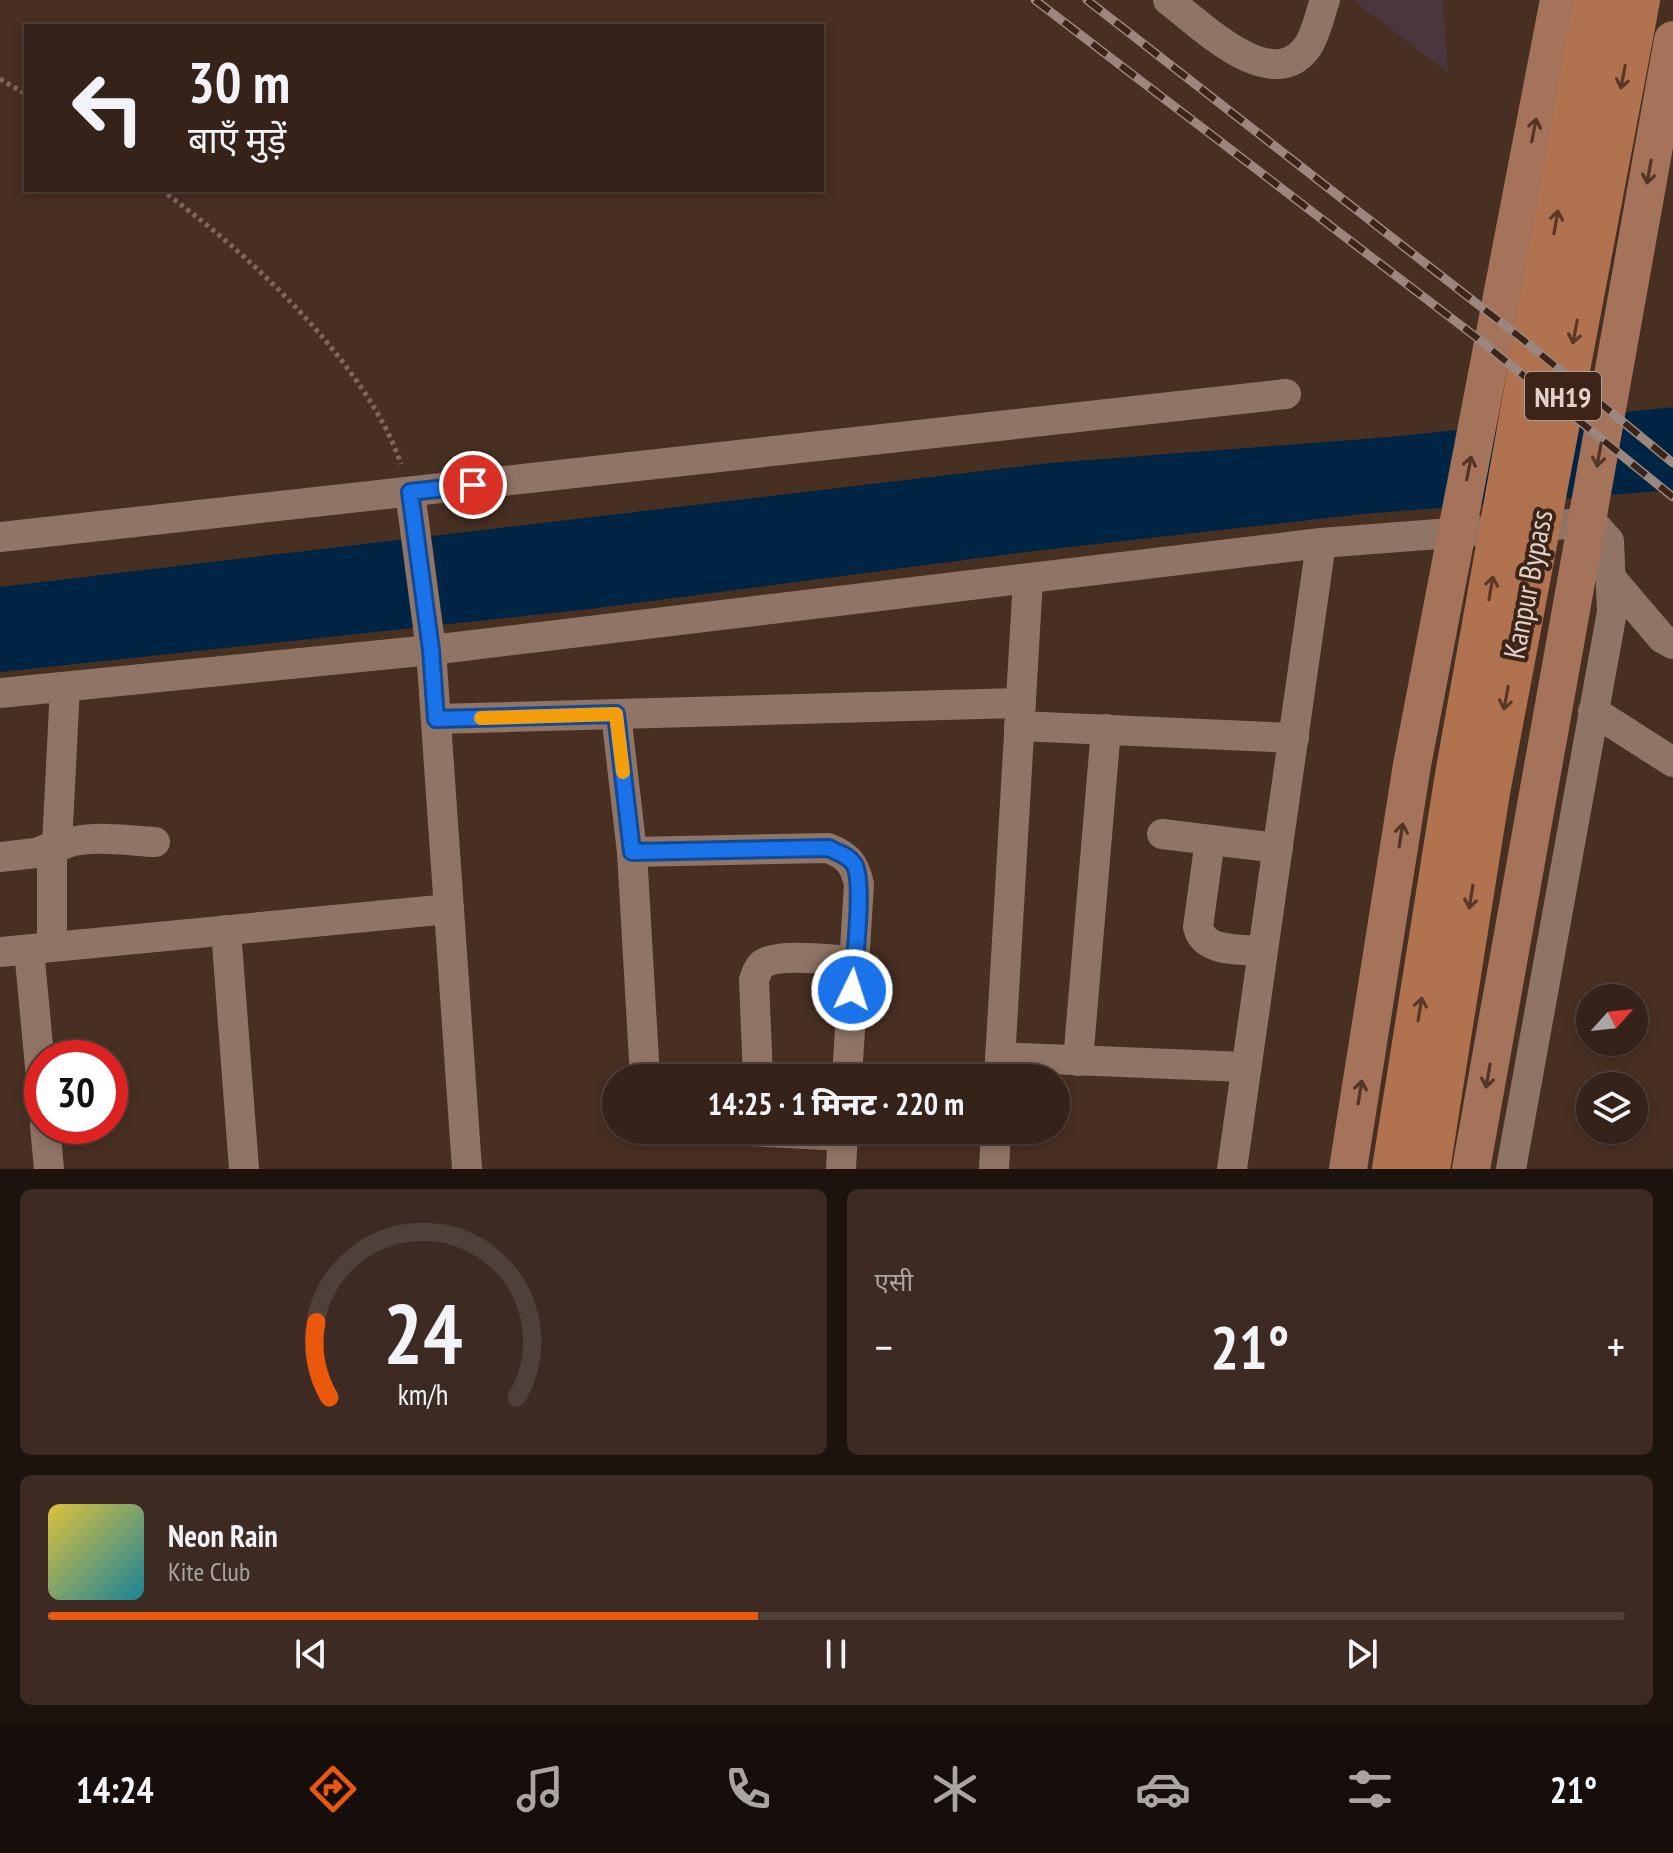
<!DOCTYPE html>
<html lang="hi">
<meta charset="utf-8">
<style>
body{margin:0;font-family:"PT Sans Narrow","Noto Sans Devanagari",sans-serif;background:#3d2b23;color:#f1f3f6;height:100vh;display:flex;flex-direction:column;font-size:30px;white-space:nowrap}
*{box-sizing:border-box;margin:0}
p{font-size:26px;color:#aaa4a2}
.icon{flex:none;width:44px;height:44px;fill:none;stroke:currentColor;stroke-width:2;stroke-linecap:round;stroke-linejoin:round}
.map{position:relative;height:1169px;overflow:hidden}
.sheet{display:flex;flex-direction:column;gap:20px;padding:20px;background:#1d130e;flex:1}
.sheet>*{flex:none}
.hud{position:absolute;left:24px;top:24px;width:800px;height:168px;border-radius:0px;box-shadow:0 4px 12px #0003,0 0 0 2px #4f4039;background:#35231a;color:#f1f3f6;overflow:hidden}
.needle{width:52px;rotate:63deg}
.fabs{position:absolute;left:1576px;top:984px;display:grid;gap:16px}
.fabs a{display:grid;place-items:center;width:72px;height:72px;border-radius:50%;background:#35231a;box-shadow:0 4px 12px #0003,0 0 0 2px #4f4039;font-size:40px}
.speed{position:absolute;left:24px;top:1040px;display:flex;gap:16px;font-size:40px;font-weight:700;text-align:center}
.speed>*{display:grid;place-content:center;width:104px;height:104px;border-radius:50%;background:#35231a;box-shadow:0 4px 12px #0003,0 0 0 2px #4f4039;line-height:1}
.speed .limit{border:12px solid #d22;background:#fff;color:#111}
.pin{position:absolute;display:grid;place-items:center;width:68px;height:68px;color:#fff;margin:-34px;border:4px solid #fff;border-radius:50%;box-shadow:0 2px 8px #0007}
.me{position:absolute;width:88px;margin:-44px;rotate:4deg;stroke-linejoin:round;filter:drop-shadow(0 0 6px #0008)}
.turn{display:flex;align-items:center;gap:28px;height:168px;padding:0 32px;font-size:36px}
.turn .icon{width:104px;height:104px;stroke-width:2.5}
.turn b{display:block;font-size:56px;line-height:68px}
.big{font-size:60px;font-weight:800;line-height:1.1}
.sheet .card{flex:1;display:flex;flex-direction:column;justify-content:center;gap:12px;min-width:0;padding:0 28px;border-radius:12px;background:#3d2b23}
.sheet .dial{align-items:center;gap:0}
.dial svg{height:208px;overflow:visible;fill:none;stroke:#4f4039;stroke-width:7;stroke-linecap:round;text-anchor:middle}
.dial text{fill:#f1f3f6;stroke:none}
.song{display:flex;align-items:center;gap:24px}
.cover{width:96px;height:96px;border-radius:12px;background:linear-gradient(135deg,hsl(50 70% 55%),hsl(190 70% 35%))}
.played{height:8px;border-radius:4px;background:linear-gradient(90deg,#ea580c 45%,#4f4039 45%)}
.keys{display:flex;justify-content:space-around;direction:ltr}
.heat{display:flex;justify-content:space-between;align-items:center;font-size:44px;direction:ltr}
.sheet .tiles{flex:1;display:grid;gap:20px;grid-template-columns:1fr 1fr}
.card:last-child{grid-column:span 2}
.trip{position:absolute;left:602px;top:1064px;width:468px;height:80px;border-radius:40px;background:#35231a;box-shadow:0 4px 12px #0003,0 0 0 2px #4f4039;font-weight:800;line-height:80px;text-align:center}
.menu{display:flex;height:128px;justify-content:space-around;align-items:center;background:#150e0a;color:#aaa4a2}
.menu .icon{width:56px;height:56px}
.menu .active{color:#ea580c}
.menu b{font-size:36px;color:#f1f3f6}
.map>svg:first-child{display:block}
</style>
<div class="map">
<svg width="1673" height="1169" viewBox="0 0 1673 1169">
<rect width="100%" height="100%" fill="#472f22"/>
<!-- industrial -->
<polygon fill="#4a363d" points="1353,0 1443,0 1448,73"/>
<!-- water -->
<polygon fill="#002544" points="1673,407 1673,490 1362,514 1026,552 590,609 0,672 0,587 1050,463 1390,437"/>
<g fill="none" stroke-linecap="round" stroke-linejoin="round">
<!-- path -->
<g stroke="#7d685d" stroke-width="5" stroke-dasharray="4 4" stroke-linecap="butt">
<polyline points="0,79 26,94"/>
<path d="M161 190C247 251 367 364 401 464"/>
</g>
<!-- minor -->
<g stroke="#907466" stroke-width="30">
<path d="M1168 0C1200 24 1273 98 1308 46 1316 34 1320 14 1325 0"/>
<polyline points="410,492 431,650 467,1169"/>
<polyline points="0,537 1286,394"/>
<polyline points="1610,577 1662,638 1673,644"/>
<polyline points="0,693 431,650 1321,543 1477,531"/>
<polyline points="1593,711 1673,762"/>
<path d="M616 714 632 852 828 848C848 856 854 863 859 884L847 1078"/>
<polyline points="436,719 1021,703"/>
<polyline points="1019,726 1294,738"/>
<polyline points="1162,834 1278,848"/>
<path d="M1210 840 1198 927C1204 953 1240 949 1262 951"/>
<polyline points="632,852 645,1078"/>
<polyline points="0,857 36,853 57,845 65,687"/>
<polyline points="226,930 244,1169"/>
<path d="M52 947V852C73 831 127 841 155 842"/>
<polyline points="29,950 42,1088"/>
<polyline points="0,952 449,909"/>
<polyline points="1000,1057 1245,1067"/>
<polyline points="1078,1061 1106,729"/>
<path d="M758 1078 754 980C756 974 758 967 764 963 780 953 833 960 854 961"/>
<polyline points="999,1078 1028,579"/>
<polyline points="45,1126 49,1169"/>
<polyline points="732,1130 843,1136"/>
<polyline points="841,1169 843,1130"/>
<polyline points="994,1169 996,1130"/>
<polyline points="1232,1169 1321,543"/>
<polyline points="1511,1169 1612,612 1609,541 1592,522 1521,528"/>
</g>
<!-- major -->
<g stroke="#a47359" stroke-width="38">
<polyline points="1348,1169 1412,765 1559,0"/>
<polyline points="1471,1169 1673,40"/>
</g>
<!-- highway -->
<g stroke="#b17250" stroke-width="44">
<polyline points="1394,1169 1457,775 1596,0"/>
<polyline points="1428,1169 1488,792 1638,0"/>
</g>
<defs>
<g id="rail">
<polyline points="1035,0 1476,337 1673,497"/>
<polyline points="1087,0 1521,338 1673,463"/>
</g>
</defs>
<!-- rail casing -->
<use href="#rail" stroke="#9b877d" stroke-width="9"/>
<!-- rail -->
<use href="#rail" stroke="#3c2518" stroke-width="6" stroke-dasharray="18" stroke-linecap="butt"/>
</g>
<!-- one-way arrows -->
<defs><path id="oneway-shaft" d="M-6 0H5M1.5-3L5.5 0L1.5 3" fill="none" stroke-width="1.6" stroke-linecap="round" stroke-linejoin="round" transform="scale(2)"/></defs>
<g stroke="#593826">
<use href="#oneway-shaft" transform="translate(1623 77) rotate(101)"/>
<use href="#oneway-shaft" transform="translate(1556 222) rotate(-80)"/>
<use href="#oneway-shaft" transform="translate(1575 332) rotate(101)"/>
<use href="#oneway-shaft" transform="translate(1491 588) rotate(-80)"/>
<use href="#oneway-shaft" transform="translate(1506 698) rotate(101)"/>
<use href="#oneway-shaft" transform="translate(1471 897) rotate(99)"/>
<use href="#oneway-shaft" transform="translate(1420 1009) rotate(-81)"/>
</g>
<g stroke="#513525">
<use href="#oneway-shaft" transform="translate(1534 130) rotate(-79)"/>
<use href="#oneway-shaft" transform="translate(1649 172) rotate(100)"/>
<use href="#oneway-shaft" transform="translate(1599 455) rotate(100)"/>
<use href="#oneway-shaft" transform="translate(1469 468) rotate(-79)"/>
<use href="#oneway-shaft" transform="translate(1401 835) rotate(-81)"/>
<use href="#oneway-shaft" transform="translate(1488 1076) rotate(100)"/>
<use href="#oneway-shaft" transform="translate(1360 1092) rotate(-81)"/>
</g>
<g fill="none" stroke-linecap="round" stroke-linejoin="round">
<defs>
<path id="route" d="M473 485 410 492 431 650 436 719 616 714 632 852 828 848C837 852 848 855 854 864 865 882 854 966 852 990"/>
</defs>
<!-- route casing -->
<use href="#route" stroke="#114b97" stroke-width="20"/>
<!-- route -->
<use href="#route" stroke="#1a73e8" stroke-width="14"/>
<!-- slow -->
<polyline stroke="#f59e0b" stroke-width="14" points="481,718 616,714 623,772"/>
</g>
<g text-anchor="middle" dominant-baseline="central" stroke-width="8" stroke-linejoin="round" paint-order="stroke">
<!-- shield labels -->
<rect fill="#3c2518" stroke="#b09d94" stroke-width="2" x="1525" y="372" width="76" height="48" rx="6"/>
<g font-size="28" font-weight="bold" fill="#e1d1c9">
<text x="1563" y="396">NH19</text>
</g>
<!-- street labels -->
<g font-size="30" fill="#e1d1c9" stroke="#3c2518">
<text transform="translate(1527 584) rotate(-79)">Kanpur Bypass</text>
</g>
</g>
</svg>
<div class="fabs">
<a><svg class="needle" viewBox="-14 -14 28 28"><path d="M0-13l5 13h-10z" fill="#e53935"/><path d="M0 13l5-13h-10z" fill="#aaa4a2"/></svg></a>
<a><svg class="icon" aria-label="layers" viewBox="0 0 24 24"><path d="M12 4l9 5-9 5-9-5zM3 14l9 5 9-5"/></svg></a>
</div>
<div class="speed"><div class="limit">30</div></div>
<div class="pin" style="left:473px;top:485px;background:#d93025"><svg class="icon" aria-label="arrive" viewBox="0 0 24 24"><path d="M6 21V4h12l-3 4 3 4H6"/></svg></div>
<svg class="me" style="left:852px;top:990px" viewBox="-20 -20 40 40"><circle r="17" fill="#1a73e8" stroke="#fff" stroke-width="3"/><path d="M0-11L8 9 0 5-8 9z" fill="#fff"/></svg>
<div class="trip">14:25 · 1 मिनट · 220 m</div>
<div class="hud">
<div class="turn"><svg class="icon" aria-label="left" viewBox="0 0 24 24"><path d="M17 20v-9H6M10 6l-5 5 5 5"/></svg><div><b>30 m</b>बाएँ मुड़ें</div></div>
</div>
</div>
<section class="sheet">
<div class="tiles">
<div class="card dial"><svg viewBox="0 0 100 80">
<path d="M14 69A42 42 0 1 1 86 69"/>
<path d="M14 69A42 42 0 0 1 9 40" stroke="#ea580c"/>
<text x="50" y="56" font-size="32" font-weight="700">24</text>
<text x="50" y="72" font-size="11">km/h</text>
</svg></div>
<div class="card"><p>एसी</p>
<div class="heat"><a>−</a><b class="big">21°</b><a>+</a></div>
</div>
<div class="card">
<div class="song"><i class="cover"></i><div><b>Neon Rain</b><p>Kite Club</p></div></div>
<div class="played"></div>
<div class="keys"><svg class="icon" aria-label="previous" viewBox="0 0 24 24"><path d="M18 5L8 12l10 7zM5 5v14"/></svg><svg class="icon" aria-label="pause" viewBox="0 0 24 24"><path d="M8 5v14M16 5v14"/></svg><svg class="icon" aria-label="next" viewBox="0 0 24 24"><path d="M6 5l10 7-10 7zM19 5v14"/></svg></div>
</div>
</div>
</section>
<nav class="menu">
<b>14:24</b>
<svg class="icon active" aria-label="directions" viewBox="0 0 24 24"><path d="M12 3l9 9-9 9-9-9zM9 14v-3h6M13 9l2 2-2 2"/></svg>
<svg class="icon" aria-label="music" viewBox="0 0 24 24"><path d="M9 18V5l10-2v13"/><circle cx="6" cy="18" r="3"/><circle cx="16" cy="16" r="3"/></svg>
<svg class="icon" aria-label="phone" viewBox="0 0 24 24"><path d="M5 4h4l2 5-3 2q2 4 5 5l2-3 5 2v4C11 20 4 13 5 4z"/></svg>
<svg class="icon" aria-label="climate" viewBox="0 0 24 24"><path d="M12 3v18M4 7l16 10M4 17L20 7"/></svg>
<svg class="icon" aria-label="car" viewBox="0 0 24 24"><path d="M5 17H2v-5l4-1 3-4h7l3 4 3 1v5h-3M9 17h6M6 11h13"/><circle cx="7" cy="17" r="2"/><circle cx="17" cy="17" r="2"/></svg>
<svg class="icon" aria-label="filters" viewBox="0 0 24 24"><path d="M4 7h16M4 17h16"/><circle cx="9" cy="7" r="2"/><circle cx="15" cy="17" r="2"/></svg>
<b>21°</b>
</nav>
